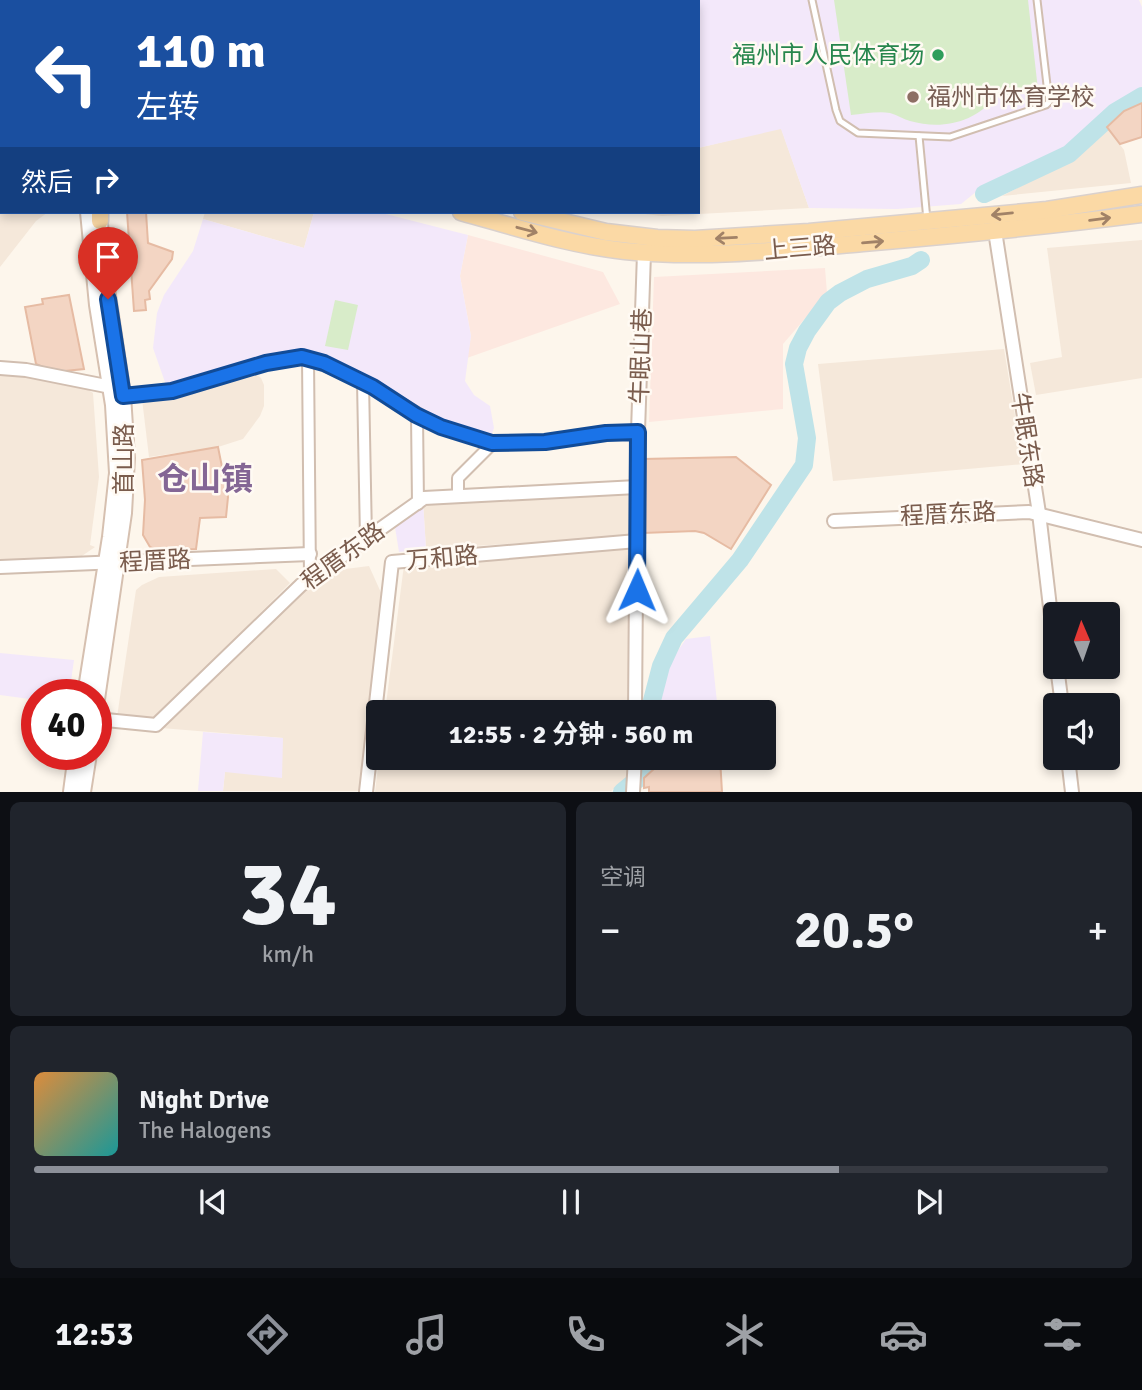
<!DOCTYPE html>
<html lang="zh">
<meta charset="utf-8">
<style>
body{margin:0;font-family:Signika,"Noto Sans SC",sans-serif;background:#20242c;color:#f1f3f6;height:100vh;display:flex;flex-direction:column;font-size:26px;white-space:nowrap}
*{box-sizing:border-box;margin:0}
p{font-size:23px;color:#9ea1a6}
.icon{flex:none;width:38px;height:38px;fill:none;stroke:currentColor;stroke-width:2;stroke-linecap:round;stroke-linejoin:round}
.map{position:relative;height:792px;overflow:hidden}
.side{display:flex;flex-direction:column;gap:10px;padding:10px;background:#0d0f14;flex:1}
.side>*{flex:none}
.top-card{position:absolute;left:0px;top:0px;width:700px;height:214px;box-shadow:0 4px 10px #0003;background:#1a4fa0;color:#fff;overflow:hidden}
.needle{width:46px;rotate:358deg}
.controls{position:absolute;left:1043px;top:602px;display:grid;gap:14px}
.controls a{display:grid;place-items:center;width:77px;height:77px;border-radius:7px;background:#171b24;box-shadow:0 4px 10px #0003;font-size:35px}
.speed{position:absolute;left:21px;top:679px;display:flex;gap:14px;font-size:35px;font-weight:700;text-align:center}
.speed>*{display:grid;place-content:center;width:91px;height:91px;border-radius:50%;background:#171b24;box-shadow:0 4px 10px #0003;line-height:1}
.speed .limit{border:10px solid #d22;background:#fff;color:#111}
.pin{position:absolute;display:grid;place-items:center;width:60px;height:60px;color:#fff;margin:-72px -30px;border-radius:50% 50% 50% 0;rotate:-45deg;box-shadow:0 0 7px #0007}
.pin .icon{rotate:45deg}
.me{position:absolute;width:77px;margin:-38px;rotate:1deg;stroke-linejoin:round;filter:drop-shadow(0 0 5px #0008)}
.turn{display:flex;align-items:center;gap:24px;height:147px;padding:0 21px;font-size:32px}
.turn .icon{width:91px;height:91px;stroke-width:2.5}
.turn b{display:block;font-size:49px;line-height:60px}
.then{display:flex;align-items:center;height:66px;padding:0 21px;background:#0003;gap:14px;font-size:26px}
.big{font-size:52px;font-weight:700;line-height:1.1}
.side .card{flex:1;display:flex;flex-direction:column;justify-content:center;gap:10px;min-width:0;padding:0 24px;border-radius:10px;background:#20242c}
.side .dial{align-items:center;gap:0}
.dial b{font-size:91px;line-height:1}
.song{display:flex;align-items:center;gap:21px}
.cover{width:84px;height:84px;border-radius:10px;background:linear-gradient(135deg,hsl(30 70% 55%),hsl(180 70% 35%))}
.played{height:7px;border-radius:4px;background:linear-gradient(90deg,#8c9099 75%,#363941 75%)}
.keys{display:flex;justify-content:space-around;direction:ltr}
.heat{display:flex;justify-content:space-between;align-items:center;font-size:38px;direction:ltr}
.side .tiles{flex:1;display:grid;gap:10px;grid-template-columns:1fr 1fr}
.card:last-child{grid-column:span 2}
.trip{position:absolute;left:366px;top:700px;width:410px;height:70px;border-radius:7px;background:#171b24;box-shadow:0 4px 10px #0003;font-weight:700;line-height:70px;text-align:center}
.menu{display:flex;height:112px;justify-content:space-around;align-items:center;background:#090b0e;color:#9ea1a6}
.menu .icon{width:49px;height:49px}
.menu .on{color:#8c9099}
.menu b{font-size:32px;color:#f1f3f6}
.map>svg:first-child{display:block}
</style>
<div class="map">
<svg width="1142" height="792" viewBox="0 0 1142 792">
<rect width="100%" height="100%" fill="#fdf6ec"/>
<!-- residential -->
<g fill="#f5e8da">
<polygon points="0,108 2,212 48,212 36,221 0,267"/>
<polygon points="1107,127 1124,150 1131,183 1002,196 1071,160"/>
<polygon points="781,128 809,208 662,216 628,212 698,212 698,148"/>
<polygon points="205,212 314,212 304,248 203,219"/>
<polygon points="1142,240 1142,378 1036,395 1030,363 1062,357 1047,248"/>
<polygon points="1004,349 1023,464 833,481 818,364"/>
<polygon points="253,372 261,378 264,385 264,406 260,416 243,439 218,447 149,457 142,399"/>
<polygon points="0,373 22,374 82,386 93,393 99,477 90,545 95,547 76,560 0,563"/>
<polygon points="631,489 634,536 426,549 423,501"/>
<polygon points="632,548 631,712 385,712 404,565"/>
<polygon points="369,566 383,597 361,791 223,791 225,772 283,738 161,728 322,572"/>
<polygon points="276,569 290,583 153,722 117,717 136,590 142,585 159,577"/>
<polygon points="379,758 631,758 630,777 611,791 375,792"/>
</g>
<!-- commercial -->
<g fill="#fde8e0">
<polygon points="468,235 603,272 620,304 467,358 471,336 460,276"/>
<polygon points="825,268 827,293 783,344 783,409 649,422 654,277"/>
</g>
<!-- education -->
<g fill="#f3e8fa">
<polygon points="613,0 1139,0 1142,7 1142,87 1113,107 1064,151 987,183 961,204 897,209 809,208 781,129 698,148 698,2 605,2"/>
<polygon points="314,212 378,212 468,235 460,276 471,336 465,381 474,395 490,406 494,428 490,439 466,433 304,355 180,386 166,385 153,348 157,313 164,295 193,251 203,219 304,248"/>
<polygon points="423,501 426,549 399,552 394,521"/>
<polygon points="710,636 718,712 658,712 664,674 668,665 686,639"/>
<polygon points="0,653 74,660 69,695 37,695 37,700 0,695"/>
<polygon points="203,732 283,738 282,778 225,772 223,791 198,791"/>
</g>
<!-- green -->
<g fill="#d8ecc9">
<path d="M834 0H1028L1038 90 995 97C975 123 941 130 910 121 903 119 897 115 890 113 878 111 863 114 851 115Z"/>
<polygon points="335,300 358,305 348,350 325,346"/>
</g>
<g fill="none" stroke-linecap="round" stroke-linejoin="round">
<!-- river -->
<g stroke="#bfe3e8" stroke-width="18">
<polyline points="984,194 1069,154 1115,112 1142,96"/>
<polyline points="649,712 661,666 674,638 740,560 804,465 807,438 794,364 798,348 807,331 828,302 840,293 867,279 912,266 921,260"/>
<polyline points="622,792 644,774 647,758"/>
</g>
</g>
<!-- building -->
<g fill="#f3d5c3" stroke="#e6bba3" stroke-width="2">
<polygon points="1142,103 1142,137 1120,144 1107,127 1124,111"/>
<polygon points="127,212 146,212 148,243 173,252 172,259 149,291 150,299 145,300 146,310 134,311"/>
<polygon points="69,295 84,369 55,372 36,364 25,307 43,304 42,299"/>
<polygon points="218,447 228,497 226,517 200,518 196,549 156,550 150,547 143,535 145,500 142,460"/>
<polygon points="736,457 771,485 731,549 704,533 695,531 643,533 643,459"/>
<polygon points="655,758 720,758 722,792 649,792 649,787 644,788 644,778 656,767"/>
</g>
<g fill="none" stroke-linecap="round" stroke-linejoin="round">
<defs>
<g id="service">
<polyline points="812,0 836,110 840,121 858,133 950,137 1046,105 1049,102 1037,0"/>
<polyline points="919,136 927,220"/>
</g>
<g id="minor">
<polyline points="274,2 275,0"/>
<polyline points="308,358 374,387 437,425 493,443 545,442 606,433 638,432"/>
<polyline points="363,382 366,538"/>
<path d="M123 395C164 395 201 383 240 372 261 365 285 354 308 358L310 577"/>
<polyline points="417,415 418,504"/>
<polyline points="458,496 458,478 493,443"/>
</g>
<g id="tertiary">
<polyline points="490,2 491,0"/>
<polyline points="995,231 1039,513 1055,650"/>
<polyline points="0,368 26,370 111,387"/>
<polyline points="834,521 1029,512 1142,540"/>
<polyline points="0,567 310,554"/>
<polyline points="1057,667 1062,705"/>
<polyline points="635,712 637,461 644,253"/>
<polyline points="96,719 156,725 301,585 424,498 637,487"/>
<polyline points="1068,758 1072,792"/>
<polyline points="366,792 392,562 637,541"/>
<polyline points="633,792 635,758"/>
</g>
<g id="secondary">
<polyline points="110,2 111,0"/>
<polyline points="122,2 122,0"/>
<polyline points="85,695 110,537 117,473 113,405 97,305 88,212"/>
<polyline points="96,706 124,513 127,458 123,395 104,269 99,212"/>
<polyline points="71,792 76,754"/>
<polyline points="83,792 89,754"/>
</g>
<g id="primary">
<polyline points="96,2 96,0"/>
<polyline points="0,68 2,68"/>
<polyline points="0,85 2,86"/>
<path d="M461 212C515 227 569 245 625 251 705 259 784 250 863 243 956 235 1049 226 1142 214"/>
<polyline points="522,212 606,232 657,238 695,239 809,232 1047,210 1142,195"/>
<polyline points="100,221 100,212"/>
</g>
</defs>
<!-- service casing -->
<use href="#service" stroke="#d1beb0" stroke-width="9"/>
<!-- minor casing -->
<use href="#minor" stroke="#d1beb0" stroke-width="14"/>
<!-- tertiary casing -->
<use href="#tertiary" stroke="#d1beb0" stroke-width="16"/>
<!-- secondary casing -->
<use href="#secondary" stroke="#d6c0b0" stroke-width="18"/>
<!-- primary casing -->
<use href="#primary" stroke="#dad1cd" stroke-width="19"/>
<!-- service -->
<use href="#service" stroke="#fff" stroke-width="5"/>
<!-- minor -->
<use href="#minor" stroke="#fff" stroke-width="10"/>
<!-- tertiary -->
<use href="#tertiary" stroke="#fff" stroke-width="12"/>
<!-- secondary -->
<use href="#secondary" stroke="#fff" stroke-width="14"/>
<!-- primary -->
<use href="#primary" stroke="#fbd9a5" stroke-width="16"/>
</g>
<!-- one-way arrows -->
<defs><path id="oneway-shaft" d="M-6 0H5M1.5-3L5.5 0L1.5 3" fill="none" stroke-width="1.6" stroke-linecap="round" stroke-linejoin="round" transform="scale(1.75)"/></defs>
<g stroke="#a18267">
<use href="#oneway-shaft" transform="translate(1002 214) rotate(174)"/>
<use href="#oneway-shaft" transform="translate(1100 219) rotate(-7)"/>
<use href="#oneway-shaft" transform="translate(527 230) rotate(15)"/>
<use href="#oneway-shaft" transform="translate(726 238) rotate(177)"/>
<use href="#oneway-shaft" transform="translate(873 242) rotate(-5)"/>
</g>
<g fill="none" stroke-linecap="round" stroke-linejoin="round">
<defs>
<polyline id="route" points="108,299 123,396 172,391 266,363 302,357 324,363 373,387 416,415 441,427 492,443 545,442 606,433 638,432 637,590"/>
</defs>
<!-- route casing -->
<use href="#route" stroke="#114b97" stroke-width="18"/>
<!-- route -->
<use href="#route" stroke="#1a73e8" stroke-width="12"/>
</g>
<!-- markers -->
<circle fill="#2e9e5b" stroke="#fffaf3" stroke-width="2.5" cx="938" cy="55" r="7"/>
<circle fill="#8d6e63" stroke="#fffaf3" stroke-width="2.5" cx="913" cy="97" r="7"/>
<g text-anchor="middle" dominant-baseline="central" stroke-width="5" stroke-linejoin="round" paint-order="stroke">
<!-- leisure labels -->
<g font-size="24" fill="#27864d" stroke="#fffaf3" text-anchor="end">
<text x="924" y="55">福州市人民体育场</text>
</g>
<!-- education labels -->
<g font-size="24" fill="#785e54" stroke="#fffaf3" text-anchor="start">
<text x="927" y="97">福州市体育学校</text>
</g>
<!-- street labels -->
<g font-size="24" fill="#7a5c4d" stroke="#fffaf3">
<text transform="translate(800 248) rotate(-5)">上三路</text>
<text transform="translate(641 356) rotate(-88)">牛眠山巷</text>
<text transform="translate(1027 440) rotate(81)">牛眠东路</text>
<text transform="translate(124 459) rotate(-90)">首山路</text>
<text transform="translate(948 514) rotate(-3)">程厝东路</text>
<text transform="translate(343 556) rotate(-36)">程厝东路</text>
<text transform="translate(442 558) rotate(-5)">万和路</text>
<text transform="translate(155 561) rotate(-3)">程厝路</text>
</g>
<!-- district labels -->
<g font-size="32" font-weight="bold" fill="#846695" stroke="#fffaf3">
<text x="205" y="479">仓山镇</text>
</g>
</g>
</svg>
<div class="controls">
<a><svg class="needle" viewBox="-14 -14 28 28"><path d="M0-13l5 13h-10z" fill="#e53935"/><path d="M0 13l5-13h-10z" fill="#9ea1a6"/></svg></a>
<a><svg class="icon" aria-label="sound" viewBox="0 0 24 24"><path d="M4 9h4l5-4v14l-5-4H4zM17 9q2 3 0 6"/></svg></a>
</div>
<div class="speed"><div class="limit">40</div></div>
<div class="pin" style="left:108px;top:299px;background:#d93025"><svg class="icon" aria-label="arrive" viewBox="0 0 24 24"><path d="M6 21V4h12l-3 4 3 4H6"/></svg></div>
<svg class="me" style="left:637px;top:590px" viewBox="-20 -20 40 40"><path d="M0-17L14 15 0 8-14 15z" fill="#1a73e8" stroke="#fff" stroke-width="4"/></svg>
<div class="trip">12:55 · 2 分钟 · 560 m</div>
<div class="top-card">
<div class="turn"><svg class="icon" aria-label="left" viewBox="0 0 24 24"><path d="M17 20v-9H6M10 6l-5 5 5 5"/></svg><div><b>110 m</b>左转</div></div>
<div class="then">然后<svg class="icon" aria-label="right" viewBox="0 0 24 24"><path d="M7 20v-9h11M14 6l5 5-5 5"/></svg></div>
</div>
</div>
<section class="side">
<div class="tiles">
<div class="card dial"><b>34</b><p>km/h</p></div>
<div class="card"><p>空调</p>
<div class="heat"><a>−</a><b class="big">20.5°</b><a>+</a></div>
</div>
<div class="card">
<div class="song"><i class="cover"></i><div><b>Night Drive</b><p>The Halogens</p></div></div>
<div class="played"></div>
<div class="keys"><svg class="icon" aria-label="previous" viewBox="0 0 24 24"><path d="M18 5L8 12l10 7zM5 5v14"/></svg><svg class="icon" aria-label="pause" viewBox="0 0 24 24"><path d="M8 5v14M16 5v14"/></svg><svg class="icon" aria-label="next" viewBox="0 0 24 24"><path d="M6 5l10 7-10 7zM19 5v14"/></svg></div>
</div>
</div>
</section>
<nav class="menu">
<b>12:53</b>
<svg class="icon on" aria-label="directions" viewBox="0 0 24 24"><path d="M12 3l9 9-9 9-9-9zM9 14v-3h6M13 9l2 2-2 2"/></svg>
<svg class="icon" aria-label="music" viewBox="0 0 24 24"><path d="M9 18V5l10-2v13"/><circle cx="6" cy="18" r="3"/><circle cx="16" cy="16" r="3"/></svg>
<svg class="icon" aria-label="phone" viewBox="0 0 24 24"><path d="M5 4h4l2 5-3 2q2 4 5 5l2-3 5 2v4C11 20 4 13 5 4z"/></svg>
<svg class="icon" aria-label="climate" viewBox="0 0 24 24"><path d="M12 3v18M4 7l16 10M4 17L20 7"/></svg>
<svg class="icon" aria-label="car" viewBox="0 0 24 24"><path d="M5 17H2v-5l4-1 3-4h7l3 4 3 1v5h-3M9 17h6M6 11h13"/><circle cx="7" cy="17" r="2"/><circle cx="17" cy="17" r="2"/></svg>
<svg class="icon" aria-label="filters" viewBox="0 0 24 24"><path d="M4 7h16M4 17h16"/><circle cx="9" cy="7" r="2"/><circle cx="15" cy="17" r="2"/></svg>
</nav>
